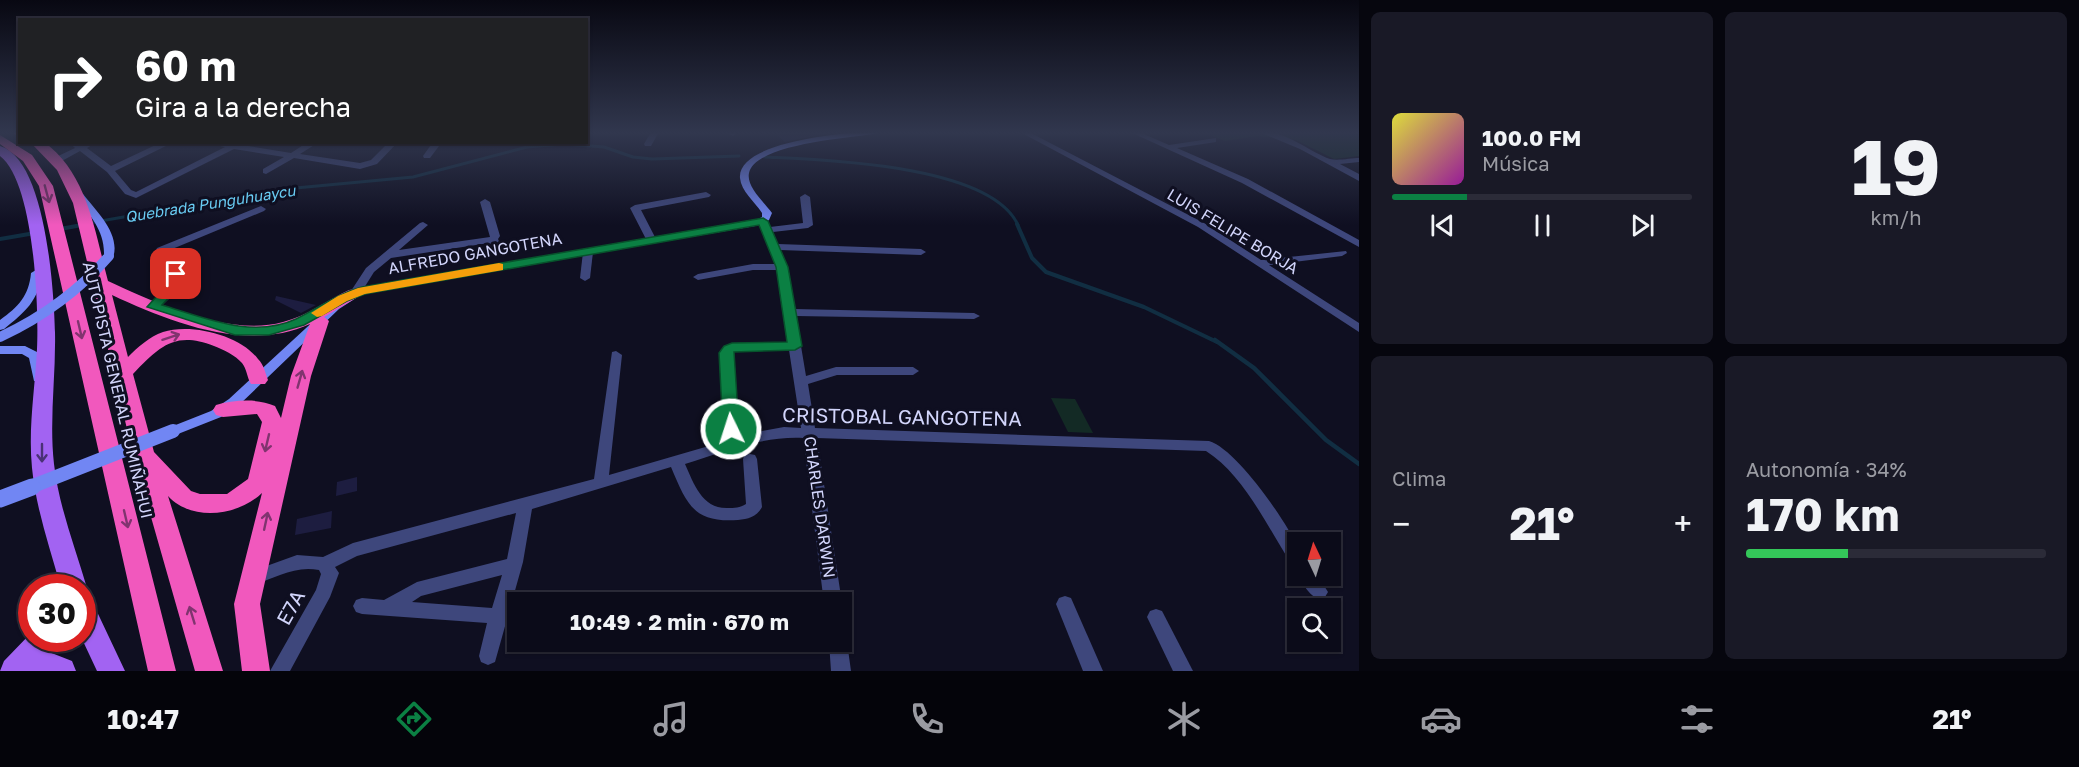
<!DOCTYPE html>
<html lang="es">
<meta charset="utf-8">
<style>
body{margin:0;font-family:"Golos Text",sans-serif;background:#191926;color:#f1f3f6;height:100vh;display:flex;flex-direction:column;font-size:22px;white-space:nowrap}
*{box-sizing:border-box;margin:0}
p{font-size:20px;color:#9a9ba2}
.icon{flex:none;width:33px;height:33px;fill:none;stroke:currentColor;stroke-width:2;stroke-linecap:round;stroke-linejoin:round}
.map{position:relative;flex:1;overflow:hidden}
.drawer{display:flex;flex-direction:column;gap:12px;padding:12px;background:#06060e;width:720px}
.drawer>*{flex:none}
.top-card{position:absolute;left:18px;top:18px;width:570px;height:126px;border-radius:0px;box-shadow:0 2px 4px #0004,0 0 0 2px #2b2b38;background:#202124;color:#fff;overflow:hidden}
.needle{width:39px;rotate:356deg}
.fabs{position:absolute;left:1287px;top:532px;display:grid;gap:12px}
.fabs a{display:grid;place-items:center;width:54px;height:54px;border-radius:0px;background:#0b0b19;box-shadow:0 2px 4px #0004,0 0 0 2px #2b2b38;font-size:30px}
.speed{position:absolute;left:18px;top:574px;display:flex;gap:12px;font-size:30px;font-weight:700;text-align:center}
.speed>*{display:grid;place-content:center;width:78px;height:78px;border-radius:50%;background:#0b0b19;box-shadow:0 2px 4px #0004,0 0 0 2px #2b2b38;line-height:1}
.speed .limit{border:9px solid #d22;background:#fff;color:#111}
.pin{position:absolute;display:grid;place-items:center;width:51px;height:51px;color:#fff;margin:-26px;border-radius:12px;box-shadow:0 3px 9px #0006}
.me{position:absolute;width:66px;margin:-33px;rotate:356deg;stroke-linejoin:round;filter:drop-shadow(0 0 4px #0008)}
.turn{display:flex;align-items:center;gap:21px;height:126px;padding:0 18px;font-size:27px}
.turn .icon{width:78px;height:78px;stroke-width:2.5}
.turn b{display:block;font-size:42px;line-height:51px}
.big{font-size:45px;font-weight:700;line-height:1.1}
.drawer .tile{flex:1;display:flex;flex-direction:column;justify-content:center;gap:9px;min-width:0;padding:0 21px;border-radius:9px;background:#191926}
.drawer .dial{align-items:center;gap:0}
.dial b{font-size:78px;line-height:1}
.song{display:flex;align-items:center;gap:18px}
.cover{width:72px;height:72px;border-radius:9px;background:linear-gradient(135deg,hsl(60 70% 55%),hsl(300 70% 35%))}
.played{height:6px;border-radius:3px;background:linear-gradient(90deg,#0b8043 25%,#2b2b38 25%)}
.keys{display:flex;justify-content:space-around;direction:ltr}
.heat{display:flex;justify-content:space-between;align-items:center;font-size:33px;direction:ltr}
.charge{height:9px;border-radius:4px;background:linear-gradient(90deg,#34c759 34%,#2b2b38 0)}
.drawer .tiles{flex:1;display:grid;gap:12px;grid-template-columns:repeat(2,1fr)}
.trip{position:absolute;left:507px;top:592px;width:345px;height:60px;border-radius:0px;background:#0b0b19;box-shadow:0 2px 4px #0004,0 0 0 2px #2b2b38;font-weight:700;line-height:60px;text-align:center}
.tab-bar{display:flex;height:96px;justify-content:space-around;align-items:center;background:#04040a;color:#9a9ba2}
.tab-bar .icon{width:42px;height:42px}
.tab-bar .on{color:#0b8043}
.tab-bar b{font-size:27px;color:#f1f3f6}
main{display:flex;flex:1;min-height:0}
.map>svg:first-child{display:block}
</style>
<main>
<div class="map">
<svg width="1359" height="671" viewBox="0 0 1359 671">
<rect width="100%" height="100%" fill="#0f0f21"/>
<!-- green -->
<g fill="#132a25">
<polygon points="1201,132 1325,132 1351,134 1346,132 1359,132 1355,134 1359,135 1359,156 1334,159 1296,140 1257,136 1225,141"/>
<polygon points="1051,398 1075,399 1093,433 1068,432"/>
</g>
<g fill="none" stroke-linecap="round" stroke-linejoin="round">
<!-- stream-far2 -->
<g stroke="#112e42" stroke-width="3">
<path d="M765 157C824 160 990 164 1018 225"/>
<polyline points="89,223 285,189 413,177 527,147 564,144 604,147 633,157 652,159 739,156"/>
</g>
<!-- stream-far1 -->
<g stroke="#112e42" stroke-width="4">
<polyline points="1017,224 1032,258 1046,272 1144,307 1217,342"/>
<polyline points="60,229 82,225"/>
<polyline points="0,239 35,233"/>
</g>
<!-- stream -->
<polyline stroke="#112e42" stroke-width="4.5" points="1215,340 1254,368 1326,440 1359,464"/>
</g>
<!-- building -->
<g fill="#1d1d40">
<polygon points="791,132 827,132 828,133 785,142 776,134"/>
<polygon points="276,296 316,305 301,313 275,300"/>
<polygon points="357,477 357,491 336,496 337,482"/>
<polygon points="332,511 331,528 295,535 297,519"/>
</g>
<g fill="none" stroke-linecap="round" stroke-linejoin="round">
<!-- street -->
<g fill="#3e477c" fill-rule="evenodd">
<polygon points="651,132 659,132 651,146 645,146 644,144"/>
<polygon points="730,132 738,132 733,136 729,134"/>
<polygon points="1020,132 1029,132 1204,223 1261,260 1346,251 1347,253 1342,256 1269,265 1359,323 1359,332 1198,227"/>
<polygon points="1130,132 1139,132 1169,145 1216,138 1216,142 1177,148 1248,179 1359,240 1359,247 1242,183"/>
<path d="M1259 132C1284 129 1308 151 1330 159 1338 161 1351 158 1359 158V162L1340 164 1359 174V181L1300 149Z"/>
<polygon points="69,142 79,142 82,145 86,142 97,142 87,148 111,166 162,142 174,142 115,171 131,190 136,192 225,147 201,142 246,142 242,145 291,153 308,142 319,142 300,154 360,163 371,160 389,142 398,142 377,164 360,169 294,158 266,174 263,173 263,169 284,157 234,149 136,198 125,194 107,172 80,151 60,162 54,162 54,158 75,148"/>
<polygon points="433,142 442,142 430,158 424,158 423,156"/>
<polygon points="706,192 711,195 709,197 641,210 657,241 652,244 647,241 630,208 635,205"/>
<path d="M805 194 810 197 813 225 808 228 773 232 778 244 921 249 926 252 921 255 780 250 787 267 795 309 974 313 980 316 974 319 796 316 806 376 836 367H913L919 371 913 375H837L808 384 815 428 1209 441C1236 449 1284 518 1296 544 1299 550 1298 560 1298 567L1292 565C1268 528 1244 475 1206 451L817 438 842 603H824L803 438C762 436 723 452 685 464 694 484 702 509 728 508 734 508 740 508 746 504L743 459 745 455 750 454 755 455 757 459 762 507C757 517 748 519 738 520 694 523 687 505 671 467L532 509 523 562 495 662 488 665 481 662 479 656 487 623 362 614 356 612 353 606 356 600 362 598 384 600 417 582 507 559 516 513 357 556 335 567 339 573 330 597 290 671H270L316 590 321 574 319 570C295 565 275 578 253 585L247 583 244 578 247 573 297 555 323 557 353 543 594 479 612 352 616 351 622 355 609 475 757 432 784 427 801 428 789 350 735 351 732 354 738 429 736 432H726L724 429 720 353C723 348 726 345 732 343L788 342 777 270H753L698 280 693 277 698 274 753 264H775L758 221 760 219H766L770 227 803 223 800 197ZM502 575 492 608 412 602 421 596Z"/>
<polygon points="485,199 490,202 500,236 498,239 504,254 503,256 495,256 489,243 391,258 374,272 359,296 351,296 349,294 366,268 420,223 423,222 428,225 399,250 490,237 480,202"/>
<path d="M261 206 266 209 264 211 165 252 164 255 182 279 170 298 158 309H150L148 307C156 297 165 290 172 279L154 255 157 248Z"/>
<polygon points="588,249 593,252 590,278 585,281 580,278 583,252"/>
<path d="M1299 576H1318L1328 592 1325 597C1312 602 1305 587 1299 576Z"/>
<polygon points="1065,596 1071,598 1103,671 1083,671 1056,604 1059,598"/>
<polygon points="1156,609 1162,611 1193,671 1173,671 1147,617 1150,611"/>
<polygon points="842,635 845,636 847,642 851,671 831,671 829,642 842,642"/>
</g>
<!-- secondary -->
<g fill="#7186f3" fill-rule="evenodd">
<path d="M860 132H878L874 134C849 138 755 144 749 173 746 187 765 203 772 213L769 220 761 225 385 289 359 296 339 309 239 405 221 417 178 434H168L166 431 168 428 211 411 229 399 331 305 351 292 384 283 755 221 762 217V213C755 202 741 191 740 178 737 143 836 134 860 132Z"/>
<path d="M80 193 83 194C97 212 121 234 113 258L109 259 104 256C105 230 90 216 75 196Z"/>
<path d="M36 270 41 273C40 300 24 313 4 329L0 330V320C18 307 29 296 31 273Z"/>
<polygon points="0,346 25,346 39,353 45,378 44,381 34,381 29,358 22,354 0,354"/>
</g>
<!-- primary -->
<g fill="#a263f2" fill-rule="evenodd">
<path d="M0 146C46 159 54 292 55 332 56 376 49 420 54 464 59 507 75 547 87 588L83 596 91 599 125 671H97L82 639V588H61C50 548 36 509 32 468 28 428 35 389 37 349 39 306 34 182 0 156Z"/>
<polygon points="32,632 32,639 57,639 49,652 72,661 76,671 0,671 4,661"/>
</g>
<!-- highway -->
<g fill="#f158bd" fill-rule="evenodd">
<polygon points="13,132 20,132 20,136 14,134"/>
<polygon points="0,135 32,155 53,186 176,671 148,671 39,186 23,161 0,144"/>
<path d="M30 142H44C88 174 95 233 108 281 156 303 229 337 283 322 307 316 327 300 349 290L355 289 363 294 324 317 329 321 311 376 260 604 270 671H242L234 604 262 493C238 516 192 522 168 496L223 671H195L133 454 73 203 57 170ZM112 295C170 322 247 353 310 324L291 376 281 418 275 406C258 398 234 400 216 405L213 410 216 415 223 417 257 414 262 422 248 479 227 494H200L191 491 154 452 133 374C160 346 175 331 214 346 224 350 235 355 242 363 247 369 247 378 251 384H265L268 380C265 372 264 365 258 359 240 335 191 323 163 332 149 337 138 347 128 357Z"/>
</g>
<!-- secondary-bridge-far2 -->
<path stroke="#7186f3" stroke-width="10" d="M0 337C43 317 78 292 109 256"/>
<!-- secondary-bridge-far1 -->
<polyline stroke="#7186f3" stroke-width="14" points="28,488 173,431"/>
<!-- secondary-bridge -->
<polyline stroke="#7186f3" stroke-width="17" points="0,499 32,487"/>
</g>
<!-- one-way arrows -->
<defs><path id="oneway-shaft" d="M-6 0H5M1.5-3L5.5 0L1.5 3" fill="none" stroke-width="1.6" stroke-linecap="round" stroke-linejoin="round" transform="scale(1.5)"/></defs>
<g stroke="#80346f">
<use href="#oneway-shaft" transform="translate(47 194) rotate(75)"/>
<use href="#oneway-shaft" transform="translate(80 330) rotate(77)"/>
<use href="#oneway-shaft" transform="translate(171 337) rotate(-18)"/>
<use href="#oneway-shaft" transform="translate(300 379) rotate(-74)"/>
<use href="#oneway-shaft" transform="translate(267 443) rotate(103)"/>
<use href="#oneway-shaft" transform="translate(126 519) rotate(77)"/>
<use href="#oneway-shaft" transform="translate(266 521) rotate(-78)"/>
<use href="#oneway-shaft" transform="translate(192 615) rotate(-107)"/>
</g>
<use stroke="#4a3175" href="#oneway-shaft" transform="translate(42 453) rotate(90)"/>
<!-- sky -->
<linearGradient id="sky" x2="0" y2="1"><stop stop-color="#080812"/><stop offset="0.59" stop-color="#31374e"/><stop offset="1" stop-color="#31374e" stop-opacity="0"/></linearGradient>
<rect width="1359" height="225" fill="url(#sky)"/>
<!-- route -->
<path fill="#0b8043" stroke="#07532c" stroke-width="1.5" d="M763 218 768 221 788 267 802 346 795 350 734 352 739 429 731 435 723 429 719 353 724 346 732 343 787 342 776 267 759 225 365 294 347 301 304 325 269 335H235L147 307 168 284 171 272 176 271 182 274 181 285 162 305C205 318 253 339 296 319 319 308 338 293 362 287Z"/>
<!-- slow -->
<polygon fill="#f59e0b" points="499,263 503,264 503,270 365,294 347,301 322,316 317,317 311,313 338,296 358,288"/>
<g text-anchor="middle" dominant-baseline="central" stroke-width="6" stroke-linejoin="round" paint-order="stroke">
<!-- far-water labels -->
<g font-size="15" font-style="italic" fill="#69ccf3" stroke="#0f0f21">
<text transform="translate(210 203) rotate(-9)">Quebrada Punguhuaycu</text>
</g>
<!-- street labels -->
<g font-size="16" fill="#d2d5fb" stroke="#0f0f21">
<text transform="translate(1233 231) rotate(31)">LUIS FELIPE BORJA</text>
<text transform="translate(475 253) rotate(-10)">ALFREDO GANGOTENA</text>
<text transform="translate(118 390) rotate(77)">AUTOPISTA GENERAL RUMIÑAHUI</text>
<text transform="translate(820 507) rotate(82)">CHARLES DARWIN</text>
</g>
<!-- near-street labels -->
<g font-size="20" fill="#d2d5fb" stroke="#0f0f21">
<text transform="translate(902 416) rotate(1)">CRISTOBAL GANGOTENA</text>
<text transform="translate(290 607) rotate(-61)">E7A</text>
</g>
</g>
</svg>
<div class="fabs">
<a><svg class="needle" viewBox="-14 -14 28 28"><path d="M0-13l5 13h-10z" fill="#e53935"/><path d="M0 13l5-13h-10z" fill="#9a9ba2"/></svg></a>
<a><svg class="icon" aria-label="search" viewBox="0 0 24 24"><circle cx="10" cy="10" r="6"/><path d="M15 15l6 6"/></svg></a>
</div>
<div class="speed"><div class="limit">30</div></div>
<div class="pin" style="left:176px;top:274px;background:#d93025"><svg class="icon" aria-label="arrive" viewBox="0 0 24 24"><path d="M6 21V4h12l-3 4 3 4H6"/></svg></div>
<svg class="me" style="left:731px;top:429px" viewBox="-20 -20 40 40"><circle r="17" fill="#0b8043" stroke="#fff" stroke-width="3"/><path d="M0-11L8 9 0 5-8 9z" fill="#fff"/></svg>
<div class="trip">10:49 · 2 min · 670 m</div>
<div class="top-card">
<div class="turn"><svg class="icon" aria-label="right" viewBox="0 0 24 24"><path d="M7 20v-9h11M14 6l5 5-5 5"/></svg><div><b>60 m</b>Gira a la derecha</div></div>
</div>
</div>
<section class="drawer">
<div class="tiles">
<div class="tile">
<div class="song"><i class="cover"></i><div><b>100.0 FM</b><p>Música</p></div></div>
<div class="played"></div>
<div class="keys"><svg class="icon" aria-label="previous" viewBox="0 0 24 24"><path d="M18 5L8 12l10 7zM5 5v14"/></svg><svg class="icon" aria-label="pause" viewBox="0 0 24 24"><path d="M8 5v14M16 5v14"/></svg><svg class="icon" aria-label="next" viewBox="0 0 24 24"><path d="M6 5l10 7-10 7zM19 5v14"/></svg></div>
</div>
<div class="tile dial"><b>19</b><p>km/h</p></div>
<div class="tile"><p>Clima</p>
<div class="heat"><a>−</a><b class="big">21°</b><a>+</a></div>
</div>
<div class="tile"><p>Autonomía · 34%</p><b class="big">170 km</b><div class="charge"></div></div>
</div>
</section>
</main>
<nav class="tab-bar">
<b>10:47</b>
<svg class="icon on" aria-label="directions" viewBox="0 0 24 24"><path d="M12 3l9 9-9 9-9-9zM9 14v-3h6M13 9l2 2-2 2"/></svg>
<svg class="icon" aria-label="music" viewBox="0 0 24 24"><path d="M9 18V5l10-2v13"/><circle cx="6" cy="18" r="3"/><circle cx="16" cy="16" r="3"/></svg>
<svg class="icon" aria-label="phone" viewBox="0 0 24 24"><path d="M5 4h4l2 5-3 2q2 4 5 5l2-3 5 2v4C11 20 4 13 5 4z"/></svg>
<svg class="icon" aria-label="climate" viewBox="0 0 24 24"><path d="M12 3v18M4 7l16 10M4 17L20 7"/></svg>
<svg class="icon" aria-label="car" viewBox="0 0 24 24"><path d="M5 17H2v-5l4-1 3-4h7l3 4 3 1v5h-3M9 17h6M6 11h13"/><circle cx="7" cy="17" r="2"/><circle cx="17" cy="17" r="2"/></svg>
<svg class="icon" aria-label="filters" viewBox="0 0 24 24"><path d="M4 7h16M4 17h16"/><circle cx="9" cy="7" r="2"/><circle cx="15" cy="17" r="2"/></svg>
<b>21°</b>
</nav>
